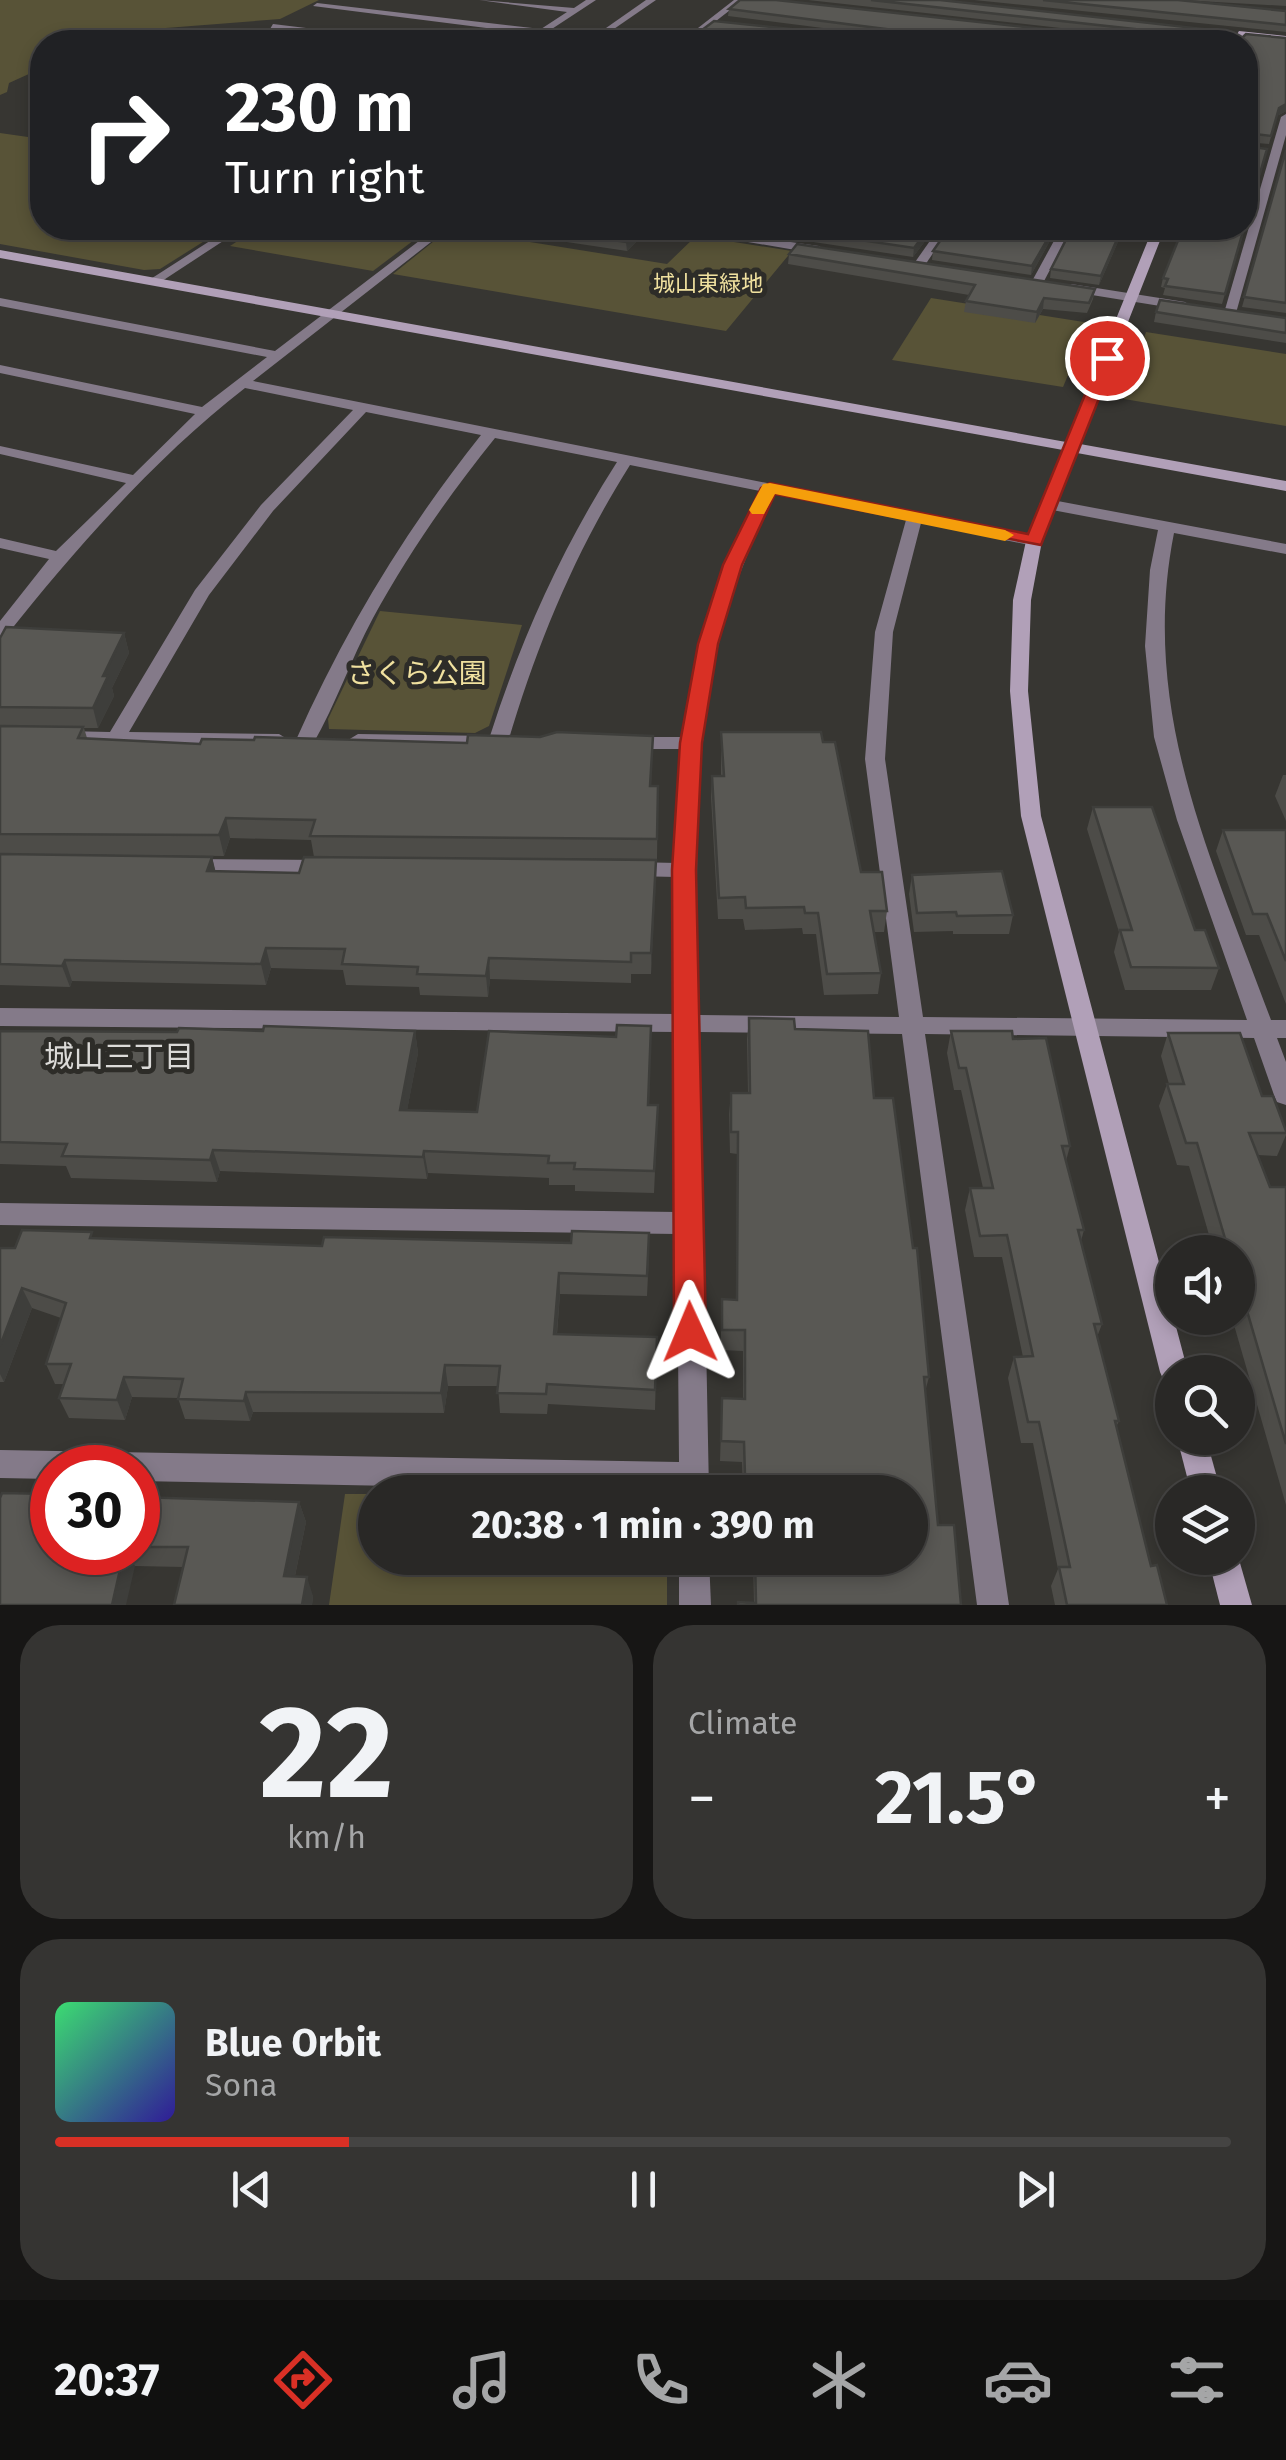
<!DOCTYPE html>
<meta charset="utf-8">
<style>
body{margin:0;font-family:"Fira Sans","Noto Sans JP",sans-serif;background:#353432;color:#f1f3f6;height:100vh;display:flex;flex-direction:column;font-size:38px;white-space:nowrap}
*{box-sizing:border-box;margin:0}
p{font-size:32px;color:#a5a6a7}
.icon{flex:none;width:55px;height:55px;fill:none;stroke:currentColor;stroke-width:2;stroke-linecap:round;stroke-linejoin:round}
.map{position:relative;height:1605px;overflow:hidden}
.details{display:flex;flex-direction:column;gap:20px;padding:20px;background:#171615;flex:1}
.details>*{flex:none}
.banner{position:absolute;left:30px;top:30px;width:1228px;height:210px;border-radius:40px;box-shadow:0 5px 15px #0003,0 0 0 2px #454443;background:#202124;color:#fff;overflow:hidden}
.tools{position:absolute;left:1155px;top:1235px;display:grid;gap:20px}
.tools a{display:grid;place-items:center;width:100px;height:100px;border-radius:50%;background:#292826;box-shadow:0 5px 15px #0003,0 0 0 2px #454443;font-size:50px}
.speed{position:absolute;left:30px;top:1445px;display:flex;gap:20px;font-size:50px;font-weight:700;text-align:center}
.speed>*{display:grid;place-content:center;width:130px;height:130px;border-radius:50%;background:#292826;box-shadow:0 5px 15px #0003,0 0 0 2px #454443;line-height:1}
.speed .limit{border:15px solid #d22;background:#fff;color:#111}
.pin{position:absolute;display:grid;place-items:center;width:85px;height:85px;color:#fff;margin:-42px;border:5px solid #fff;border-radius:50%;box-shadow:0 2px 10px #0007}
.me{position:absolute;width:110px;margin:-55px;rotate:359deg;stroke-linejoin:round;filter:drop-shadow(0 0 8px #0008)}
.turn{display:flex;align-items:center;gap:35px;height:210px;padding:0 30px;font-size:45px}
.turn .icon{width:130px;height:130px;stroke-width:2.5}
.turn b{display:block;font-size:70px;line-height:85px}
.big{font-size:75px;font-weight:700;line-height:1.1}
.details .widget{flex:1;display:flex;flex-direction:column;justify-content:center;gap:15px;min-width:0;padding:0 35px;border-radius:40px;background:#353432}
.details .dial{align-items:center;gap:0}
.dial b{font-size:130px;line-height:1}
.song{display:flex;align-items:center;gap:30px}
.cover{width:120px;height:120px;border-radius:15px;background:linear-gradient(135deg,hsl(140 70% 55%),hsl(250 70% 35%))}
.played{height:10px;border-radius:5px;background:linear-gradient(90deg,#d93025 25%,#454443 25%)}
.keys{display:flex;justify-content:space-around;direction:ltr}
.heat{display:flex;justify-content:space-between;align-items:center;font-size:55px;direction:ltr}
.details .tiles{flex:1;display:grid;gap:20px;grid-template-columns:1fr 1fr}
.widget:last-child{grid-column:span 2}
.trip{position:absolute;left:358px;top:1475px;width:570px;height:100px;border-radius:50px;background:#292826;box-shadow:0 5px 15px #0003,0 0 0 2px #454443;font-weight:700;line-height:100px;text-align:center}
.tabs{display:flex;height:160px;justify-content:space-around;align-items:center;background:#10100f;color:#a5a6a7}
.tabs .icon{width:70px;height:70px}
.tabs .selected{color:#d93025}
.tabs b{font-size:45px;color:#f1f3f6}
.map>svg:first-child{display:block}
</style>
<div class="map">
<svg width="1286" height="1605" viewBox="0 0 1286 1605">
<rect width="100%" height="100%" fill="#373632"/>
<!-- green -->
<g fill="#585337">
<polygon points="0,0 319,0 280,19 127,31 95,42 42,42 42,68 9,83 7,92 0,95"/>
<polygon points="0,133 42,139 42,228 225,228 160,269 144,270 0,244"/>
<polygon points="258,228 430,228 373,271 230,246"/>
<polygon points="449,229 667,264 696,236 792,251 726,331 393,274"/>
<polygon points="931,298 1090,323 1063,387 892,360"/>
<polygon points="1146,332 1286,354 1286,426 1124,399"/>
<polygon points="380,611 522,625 489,726 475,733 329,729 328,719"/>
<polygon points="345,1494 375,1494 375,1558 667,1558 667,1605 329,1605"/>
</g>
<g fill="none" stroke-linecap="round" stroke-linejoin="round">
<!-- street -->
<g fill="#847a89" fill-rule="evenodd">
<polygon points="479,0 574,8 586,0 596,0 532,42 528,39 534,34 313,6 317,3 541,29 567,12"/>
<polygon points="646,0 656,0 595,42 586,42"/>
<polygon points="734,0 743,0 689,42 680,42"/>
<polygon points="273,24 397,39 401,42 379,42 270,29"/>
<polygon points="1286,114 1286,135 1236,313 1225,316 1224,313 1281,117"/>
<polygon points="230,228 243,228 156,285 146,282"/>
<path d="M436 228H449L253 381 1034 536 1042 541 1034 546 921 523 893 632 885 759 923 1017 1247 1020 1177 820 1154 737 1145 646 1150 570 1158 530 1047 509 1039 504 1047 499 1286 544V554L1174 533C1139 710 1211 857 1271 1020H1286V1038H1277L1286 1062V1105L1277 1102 1274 1095 1254 1038 925 1034 1009 1605H977L902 1034 700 1032 709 1492 138 1481V1468H52V1479L0 1478V1450L679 1462 677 1234 0 1225V1203L677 1212 676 1032 0 1026V1008L676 1014V877L632 876 622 869 632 862 677 863 683 749H628L618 743 628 737H685C697 649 723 571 760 491L630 465C575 552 537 644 508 742L498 748 358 746 348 740 358 734 490 736C521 639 562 548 617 462L495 438C449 495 408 554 373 618 351 659 336 704 313 744L306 746 296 740C345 630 406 529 481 435L366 412 273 511 209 595 129 732 279 734 289 740 286 744 63 743 53 737 63 731 110 732 195 590 261 505 353 410 245 388C156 457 76 548 6 636L0 637V621L49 559 0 548V538L56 551 126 483 0 454V446L133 475 195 414 0 373V365L202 407 267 357 0 306V298L275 351ZM774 494 906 520 875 632 865 759 899 1017 699 1015C697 884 690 751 724 623 736 578 755 536 774 494Z"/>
<polygon points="666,228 692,228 819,246 825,250 819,254"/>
<polygon points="939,228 950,228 923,268 915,268 913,265"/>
<polygon points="1061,228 1072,228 1043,283 1033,286 1031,283"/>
<polygon points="1071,284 1185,302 1191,306 1185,310 1067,291 1065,288"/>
<polygon points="187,859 328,860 338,867 328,874 187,873 177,866"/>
<polygon points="679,1558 709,1558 711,1605 679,1605"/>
</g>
<!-- secondary -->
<g fill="#b1a0b8" fill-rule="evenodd">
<polygon points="1239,31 1286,36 1286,42 1242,37 1240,42 1232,42"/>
<polygon points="1153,228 1165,228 1080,444 1286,481 1286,491 1077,453 1042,541 1031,600 1028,691 1041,816 1188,1372 1172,1372 1172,1385 1164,1381 1160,1372 1021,816 1010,691 1013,600 1026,541 1063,450 0,258 0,250 1066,442"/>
<polygon points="1177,1438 1206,1438 1221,1492 1191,1492"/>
<polygon points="1238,1556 1252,1605 1220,1605 1208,1558"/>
</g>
</g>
<!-- wall -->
<g fill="#4d4c48">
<polygon points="740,0 776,0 1127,38 1150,38 808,0 940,0 1231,32 1231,37 1242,38 1246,34 1286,38 1286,111 1277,116 1269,144 1245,142 1245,42 686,42 714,21 877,38 901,38 728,16 729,9"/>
<polygon points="974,0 1286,0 1286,6 1181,0 1286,11 1286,32"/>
<polygon points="1286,150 1286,313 1242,307"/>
<polygon points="509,228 650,228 627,251 560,241 560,235"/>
<polygon points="721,228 935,228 913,257"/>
<polygon points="1057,228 1031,275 932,260 933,251"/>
<polygon points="1124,228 1099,285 1050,278 1051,269"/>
<polygon points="1245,228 1222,304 1163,295 1165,288 1161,287 1163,278"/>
<polygon points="789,254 1095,289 1093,299 1087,313 1043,309 1035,323 964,312 966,301 969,295 788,264"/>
<polygon points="1156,312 1286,318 1286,343 1154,322"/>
<polygon points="124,633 129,653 112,688 114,696 98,728 84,728 87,738 200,744 652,756 651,786 658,786 657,859 314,857 311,840 230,838 224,856 12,854 212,857 215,871 299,873 656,860 651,974 631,974 631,983 490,979 488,997 420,995 419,987 346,985 343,970 271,968 266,985 72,981 70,987 0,985 0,638"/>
<polygon points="721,732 823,742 861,872 887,911 884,932 874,932 881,973 878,994 824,995 816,934 803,934 802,928 745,930 743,919 718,919 711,797 712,776 721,776"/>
<polygon points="1283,775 1286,775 1286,821 1275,796"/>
<polygon points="1093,807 1195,930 1219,968 1211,990 1125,990 1114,952 1119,932 1087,829"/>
<polygon points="1223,830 1286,830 1286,1004 1259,935 1246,935 1216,851"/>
<polygon points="912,875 1013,915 1009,934 953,934 953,931 914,932 909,894"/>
<polygon points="749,1018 794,1019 795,1029 868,1031 874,1098 893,1098 913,1248 917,1248 929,1377 925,1392 938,1525 954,1525 961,1605 738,1605 738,1602 754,1603 753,1558 910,1558 910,1492 743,1492 742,1462 720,1461 722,1398 743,1399 743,1351 721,1350 721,1320 722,1299 736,1300 737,1154 730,1153 729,1114 731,1093 748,1093 747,1039"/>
<polygon points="651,1026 649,1105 658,1105 654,1193 575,1191 575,1185 549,1185 549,1178 428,1173 427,1179 220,1171 217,1182 71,1178 66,1166 0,1164 0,1031 415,1031 418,1053 407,1110 477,1112 616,1037"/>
<polygon points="951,1031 1013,1039 1070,1146 1066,1161 1084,1230 1081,1241 1102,1324 1097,1337 1119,1421 1116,1427 1151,1566 1167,1605 1055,1605 1051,1586 1058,1569 1033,1443 1021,1443 1008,1378 1014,1357 1023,1357 1002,1257 974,1257 965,1210 970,1188 983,1188 961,1090 954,1090 947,1053"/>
<polygon points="1168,1033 1262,1096 1286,1131 1286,1135 1277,1156 1258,1155 1270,1187 1286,1187 1286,1505 1232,1318 1238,1318 1238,1252 1214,1252 1189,1166 1177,1165 1159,1106 1167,1084 1169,1084 1161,1056"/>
<polygon points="95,1238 322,1246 649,1254 647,1296 560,1294 557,1334 657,1337 655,1410 548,1404 547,1414 500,1413 498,1386 448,1386 444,1413 253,1412 250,1421 185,1419 178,1398 132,1397 125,1420 69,1418 59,1398 64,1384 55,1384 46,1364 61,1318 32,1308 4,1382 0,1382 0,1248 15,1248"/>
<polygon points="138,1497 299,1502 306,1522 295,1576 313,1596 312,1605 174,1605 183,1567 135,1566 52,1552 138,1552"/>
</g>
<!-- shaded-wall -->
<g fill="#3e3e3b">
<polygon points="1286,104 1286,111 1277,116 1269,144 1279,108"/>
<polygon points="641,228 650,228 627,251 626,242"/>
<polygon points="929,228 935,228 913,257 914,248"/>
<polygon points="1054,228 1057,228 1031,275 1032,266"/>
<polygon points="1122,228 1124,228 1099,285 1101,276"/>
<polygon points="1044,298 1043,309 1035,323 1037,312"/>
<polygon points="124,633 129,653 112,688 114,696 98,728 93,708 103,676"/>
<polygon points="226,818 230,838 224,856 219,835"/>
<polygon points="212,857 217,877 207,871"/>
<polygon points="656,860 656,881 651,974 651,953"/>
<polygon points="266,948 271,968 266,985 261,964"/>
<polygon points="489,958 490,979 488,997 486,976"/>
<polygon points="65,960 72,981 70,987 62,966"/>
<polygon points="415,1031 418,1053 403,1132 400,1110"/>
<polygon points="213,1150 220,1171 217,1182 210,1160"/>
<polygon points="424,1151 428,1173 427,1179 423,1157"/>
<polygon points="559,1273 560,1294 555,1354 554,1334"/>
<polygon points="22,1288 32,1308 4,1382 0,1374 0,1346"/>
<polygon points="445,1365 448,1386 444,1413 441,1393"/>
<polygon points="124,1377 132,1397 125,1420 117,1400"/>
<polygon points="246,1392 253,1412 250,1421 244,1401"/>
<polygon points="299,1502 306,1522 291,1595 284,1576"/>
<polygon points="124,1552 128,1552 135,1566 126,1605 112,1605"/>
<polygon points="307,1577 313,1596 312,1605 302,1605"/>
</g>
<!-- building -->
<g fill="#595854" stroke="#3e3e3b" stroke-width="2.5">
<polygon points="740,0 776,0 1127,38 1151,38 1155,35 1152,31 871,0 940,0 1231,32 1231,37 1242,38 1246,34 1286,38 1286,104 1279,108 1271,136 1247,133 1245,135 1245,42 686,42 714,21 877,38 901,38 904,35 901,31 729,9"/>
<polygon points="1043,0 1178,0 1286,11 1286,25"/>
<polygon points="1245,142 1247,146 1267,149 1245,225"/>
<polygon points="1286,150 1286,303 1244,297"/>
<polygon points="564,228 641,228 626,242 559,232"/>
<polygon points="780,228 929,228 914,248"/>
<polygon points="949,228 1054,228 1032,266 933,251"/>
<polygon points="1072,228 1122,228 1101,276 1051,269"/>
<polygon points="1183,228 1244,228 1225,294 1165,286 1168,279 1163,278"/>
<polygon points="797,244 1095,289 1089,303 1044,298 1037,312 966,301 975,285 789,254"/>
<polygon points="1160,300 1286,318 1286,333 1156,312"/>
<polygon points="6,627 124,633 103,676 108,676 93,708 0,707 0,638"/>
<polygon points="0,726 83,727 78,738 200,744 202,739 254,740 255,737 467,743 468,735 540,737 557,732 653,736 650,786 658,786 657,839 310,836 315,820 226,818 219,835 0,834"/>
<polygon points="721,732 821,732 823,742 835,742 861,872 882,872 887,911 870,911 881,973 827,974 818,913 805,913 804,907 746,908 745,897 719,898 712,776 724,776"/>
<polygon points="1093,807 1152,807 1195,930 1205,930 1219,968 1131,967 1120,930 1132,930"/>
<polygon points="1223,830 1286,830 1286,961 1267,914 1253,914"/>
<polygon points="0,854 212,857 207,871 299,873 304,857 656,860 651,953 631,953 631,962 489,958 486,976 417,974 418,967 342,964 345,949 266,948 261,964 65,960 62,966 0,964"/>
<polygon points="1002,871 1013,915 957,916 956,912 917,913 912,875"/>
<polygon points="749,1018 794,1019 795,1029 868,1031 874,1098 893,1098 913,1248 917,1248 929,1377 924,1377 938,1525 954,1525 961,1605 738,1605 738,1602 756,1603 755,1558 910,1558 910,1492 754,1492 754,1476 745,1476 744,1442 721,1441 722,1398 745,1399 745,1330 722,1330 722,1299 737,1300 738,1132 731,1132 731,1093 750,1093"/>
<polygon points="617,1025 651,1026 648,1105 658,1105 654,1171 574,1169 575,1163 548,1163 549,1156 424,1151 423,1157 213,1150 210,1160 62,1156 67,1144 0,1142 0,1031 177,1032 179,1028 263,1031 264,1026 415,1031 400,1110 477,1112 489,1031 616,1037"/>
<polygon points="951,1031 1012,1031 1013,1039 1046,1038 1070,1146 1062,1146 1084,1230 1078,1230 1102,1324 1094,1324 1119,1421 1115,1421 1151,1566 1157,1565 1167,1605 1067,1605 1059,1567 1070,1567 1039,1422 1028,1422 1014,1357 1033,1356 1007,1235 980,1236 970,1188 993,1188 966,1068 959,1068"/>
<polygon points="1168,1033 1240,1033 1262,1096 1273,1096 1286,1131 1286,1133 1249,1133 1270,1187 1286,1187 1286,1444 1238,1280 1238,1252 1229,1252 1197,1143 1186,1143 1167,1084 1184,1084"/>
<polygon points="22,1230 92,1232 90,1238 322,1246 324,1237 571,1243 572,1231 649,1233 647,1276 559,1273 554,1334 657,1337 655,1390 547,1384 546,1394 497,1393 500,1366 445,1365 441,1393 246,1392 244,1401 178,1399 183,1379 124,1377 117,1400 59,1398 71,1364 46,1364 66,1303 22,1288 0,1346 0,1248 15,1248"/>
<polygon points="2,1493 52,1494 52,1552 124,1552 112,1605 0,1605 0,1498"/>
<polygon points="138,1497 299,1502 284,1576 307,1577 302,1605 174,1605 188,1547 138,1547"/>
</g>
<!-- route -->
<polygon fill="#d93025" stroke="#8d1f18" stroke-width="2.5" points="1107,353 1115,358 1041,545 775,494 742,565 718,644 702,743 696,870 706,1332 701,1342 690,1346 679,1342 674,1332 672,870 680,743 698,644 723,565 761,488 770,483 1028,534 1100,358"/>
<!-- slow -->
<polygon fill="#f59e0b" points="770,483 1005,530 1014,535 1005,541 775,494 764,514 752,514 749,510 763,484"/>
<g text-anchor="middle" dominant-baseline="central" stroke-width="10" stroke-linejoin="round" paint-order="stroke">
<!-- far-park labels -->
<g font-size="22" fill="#f0e19f" stroke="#2d2c28">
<text x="708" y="283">城山東緑地</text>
</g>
<!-- park labels -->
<g font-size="28" fill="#f0e19f" stroke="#2d2c28">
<text x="417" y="673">さくら公園</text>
</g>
<!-- neighbourhood labels -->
<g font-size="30" fill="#dbdad8" stroke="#2d2c28">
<text x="119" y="1057">城山三丁目</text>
</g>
</g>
</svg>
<div class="tools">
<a><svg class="icon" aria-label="sound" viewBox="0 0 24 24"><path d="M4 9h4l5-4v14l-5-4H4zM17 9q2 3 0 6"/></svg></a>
<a><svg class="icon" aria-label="search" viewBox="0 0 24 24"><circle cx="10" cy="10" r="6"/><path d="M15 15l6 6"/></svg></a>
<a><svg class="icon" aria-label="layers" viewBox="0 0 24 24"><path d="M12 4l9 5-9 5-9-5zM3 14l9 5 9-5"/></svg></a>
</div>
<div class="speed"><div class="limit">30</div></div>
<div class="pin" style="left:1107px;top:358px;background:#d93025"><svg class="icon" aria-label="arrive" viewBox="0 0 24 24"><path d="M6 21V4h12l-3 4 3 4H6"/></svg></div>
<svg class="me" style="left:690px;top:1332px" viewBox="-20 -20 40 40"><path d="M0-17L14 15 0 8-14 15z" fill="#d93025" stroke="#fff" stroke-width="4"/></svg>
<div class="trip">20:38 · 1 min · 390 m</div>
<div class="banner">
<div class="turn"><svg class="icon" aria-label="right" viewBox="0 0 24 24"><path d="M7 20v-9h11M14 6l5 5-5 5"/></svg><div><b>230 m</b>Turn right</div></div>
</div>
</div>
<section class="details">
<div class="tiles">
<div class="widget dial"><b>22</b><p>km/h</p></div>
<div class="widget"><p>Climate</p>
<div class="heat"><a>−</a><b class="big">21.5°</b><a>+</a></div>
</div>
<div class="widget">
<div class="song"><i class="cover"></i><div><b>Blue Orbit</b><p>Sona</p></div></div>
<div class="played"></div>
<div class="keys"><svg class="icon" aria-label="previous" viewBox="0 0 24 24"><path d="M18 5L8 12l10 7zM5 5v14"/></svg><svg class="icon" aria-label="pause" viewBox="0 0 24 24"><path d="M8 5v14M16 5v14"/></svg><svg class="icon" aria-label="next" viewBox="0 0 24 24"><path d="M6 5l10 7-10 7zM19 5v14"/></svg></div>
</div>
</div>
</section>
<nav class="tabs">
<b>20:37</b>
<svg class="icon selected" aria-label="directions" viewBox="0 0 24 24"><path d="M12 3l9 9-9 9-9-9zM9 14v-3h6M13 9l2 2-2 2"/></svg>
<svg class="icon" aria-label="music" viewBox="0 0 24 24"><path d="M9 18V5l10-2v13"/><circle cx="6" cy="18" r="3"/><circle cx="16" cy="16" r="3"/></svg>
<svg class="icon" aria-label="phone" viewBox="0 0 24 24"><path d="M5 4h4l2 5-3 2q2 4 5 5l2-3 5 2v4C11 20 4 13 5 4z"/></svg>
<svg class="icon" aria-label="climate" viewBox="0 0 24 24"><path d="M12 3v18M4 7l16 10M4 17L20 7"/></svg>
<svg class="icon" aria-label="car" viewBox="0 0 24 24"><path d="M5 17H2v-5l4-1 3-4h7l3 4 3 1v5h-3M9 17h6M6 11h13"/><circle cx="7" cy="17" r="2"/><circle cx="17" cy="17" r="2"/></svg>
<svg class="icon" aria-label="filters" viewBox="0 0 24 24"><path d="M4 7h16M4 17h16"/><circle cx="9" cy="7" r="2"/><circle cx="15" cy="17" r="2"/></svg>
</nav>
